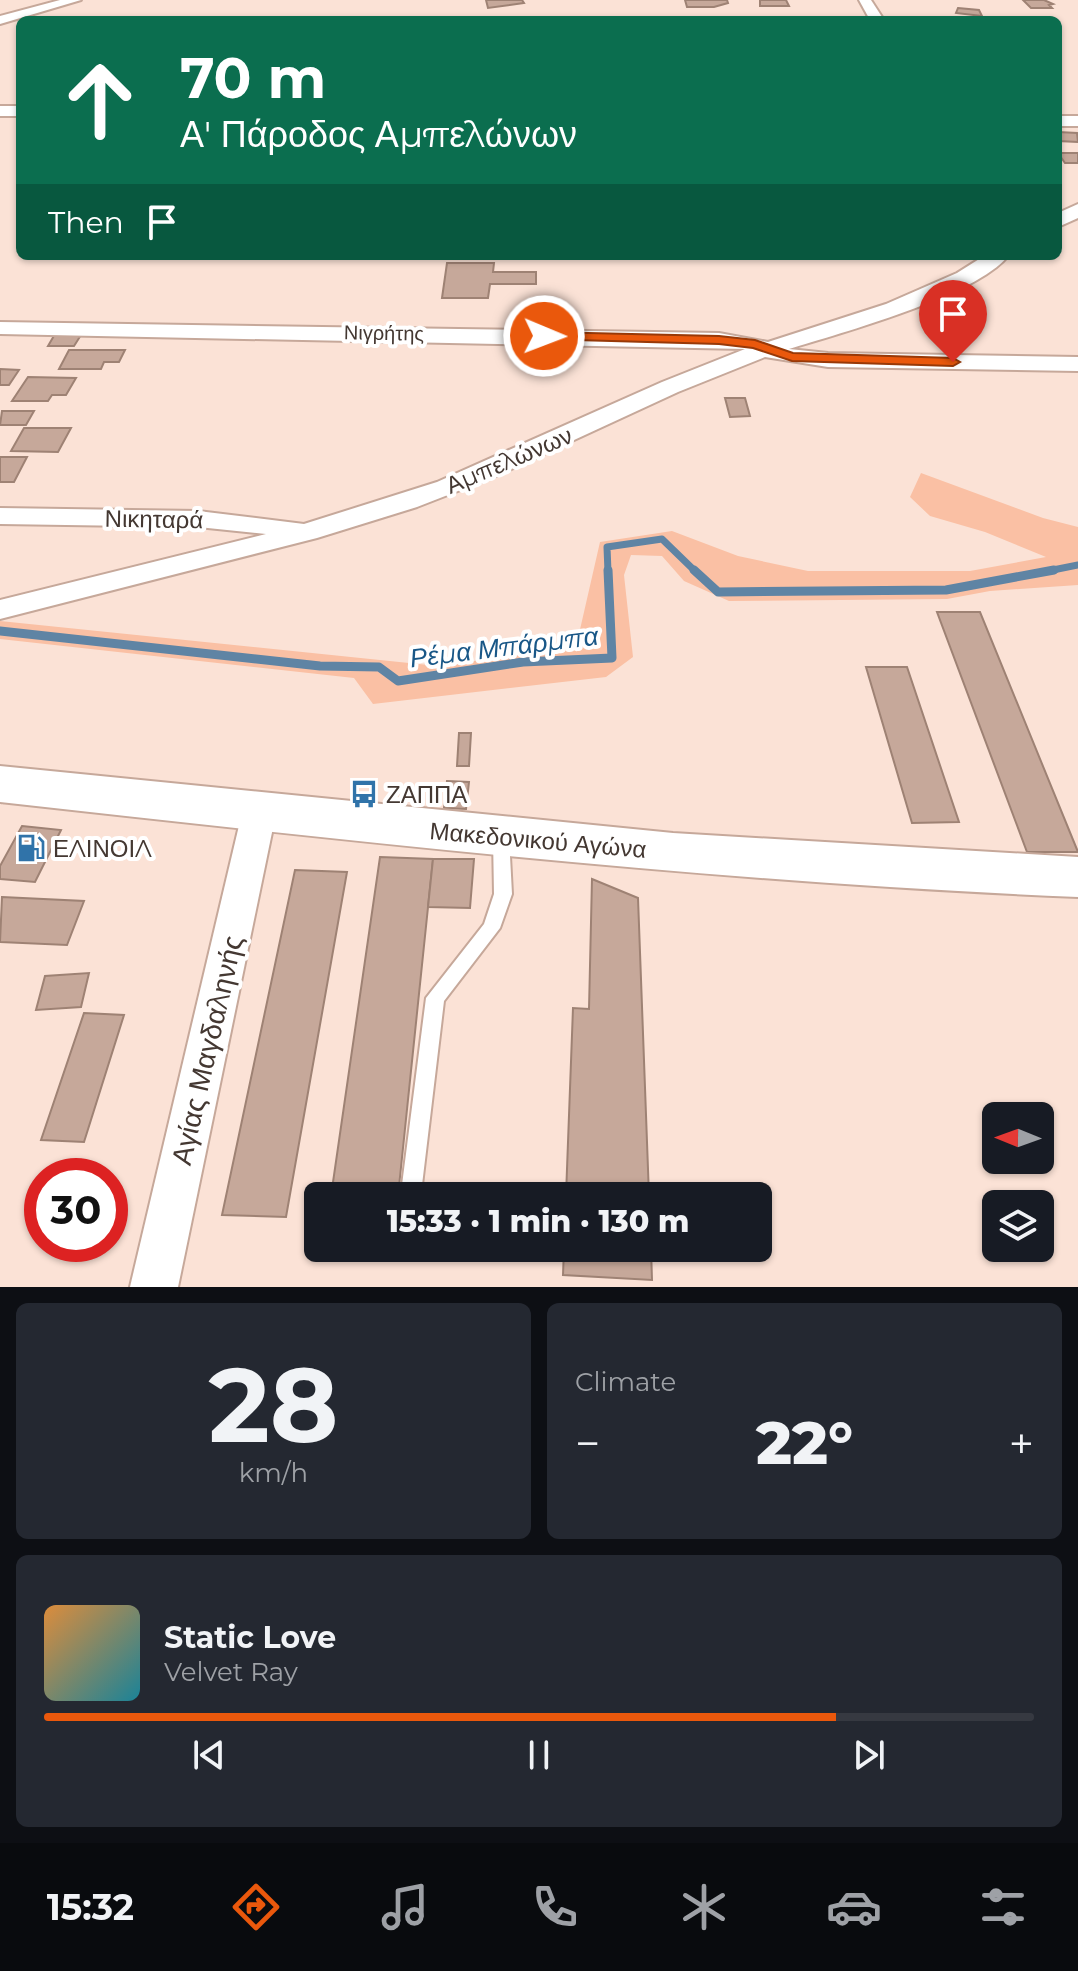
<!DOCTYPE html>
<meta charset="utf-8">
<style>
body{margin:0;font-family:Montserrat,sans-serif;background:#242831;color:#f1f3f6;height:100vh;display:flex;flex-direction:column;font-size:30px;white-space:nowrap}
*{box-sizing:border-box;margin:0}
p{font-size:26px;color:#9ea1a6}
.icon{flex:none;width:44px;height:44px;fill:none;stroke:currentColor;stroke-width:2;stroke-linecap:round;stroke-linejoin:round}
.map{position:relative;height:1287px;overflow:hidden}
.side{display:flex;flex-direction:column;gap:16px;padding:16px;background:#0d0f14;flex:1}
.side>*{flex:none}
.banner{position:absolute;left:16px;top:16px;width:1046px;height:244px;border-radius:12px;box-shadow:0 2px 6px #0004;background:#0b6e4f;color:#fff;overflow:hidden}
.needle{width:52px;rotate:271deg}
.controls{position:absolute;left:982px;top:1102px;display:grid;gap:16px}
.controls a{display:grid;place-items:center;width:72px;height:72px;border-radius:12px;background:#171b24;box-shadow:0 2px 6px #0004;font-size:40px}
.speed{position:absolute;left:24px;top:1158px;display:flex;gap:16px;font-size:40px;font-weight:700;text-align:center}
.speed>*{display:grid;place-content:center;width:104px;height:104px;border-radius:50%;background:#171b24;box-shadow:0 2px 6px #0004;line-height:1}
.speed .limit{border:12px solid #d22;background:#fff;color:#111}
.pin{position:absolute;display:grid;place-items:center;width:68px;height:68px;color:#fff;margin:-82px -34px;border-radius:50% 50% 50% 0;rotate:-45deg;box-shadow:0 0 8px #0007}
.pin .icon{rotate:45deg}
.me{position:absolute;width:88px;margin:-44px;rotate:91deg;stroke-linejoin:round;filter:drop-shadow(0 0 6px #0008)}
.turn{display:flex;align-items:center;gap:28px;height:168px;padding:0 32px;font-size:36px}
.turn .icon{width:104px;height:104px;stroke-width:2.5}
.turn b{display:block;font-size:56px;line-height:68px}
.then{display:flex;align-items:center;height:76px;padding:0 32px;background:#0003;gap:16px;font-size:30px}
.big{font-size:60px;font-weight:800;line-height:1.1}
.side .card{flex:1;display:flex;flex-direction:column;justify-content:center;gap:12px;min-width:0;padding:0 28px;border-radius:12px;background:#242831}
.side .dial{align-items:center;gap:0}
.dial b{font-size:104px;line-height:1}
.song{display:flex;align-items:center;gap:24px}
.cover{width:96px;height:96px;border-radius:12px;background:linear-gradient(135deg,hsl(30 70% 55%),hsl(190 70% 35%))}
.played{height:8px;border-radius:4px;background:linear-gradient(90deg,#ea580c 80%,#363941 80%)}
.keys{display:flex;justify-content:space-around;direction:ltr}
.heat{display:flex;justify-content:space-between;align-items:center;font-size:44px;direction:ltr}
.side .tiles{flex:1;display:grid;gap:16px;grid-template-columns:1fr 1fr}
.card:last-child{grid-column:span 2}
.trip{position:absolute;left:304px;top:1182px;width:468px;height:80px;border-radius:12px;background:#171b24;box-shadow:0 2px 6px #0004;font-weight:800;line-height:80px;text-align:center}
.tab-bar{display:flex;height:128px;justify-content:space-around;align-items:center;background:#090b0e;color:#9ea1a6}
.tab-bar .icon{width:56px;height:56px}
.tab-bar .selected{color:#ea580c}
.tab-bar b{font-size:36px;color:#f1f3f6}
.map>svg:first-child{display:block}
</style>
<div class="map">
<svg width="1078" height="1287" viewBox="0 0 1078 1287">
<rect width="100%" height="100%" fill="#fbe2d6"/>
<!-- green -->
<polygon fill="#fac0a4" points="921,473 1043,518 1078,527 1078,585 990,591 947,599 729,601 684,581 662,556 631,555 624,575 633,657 606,677 373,704 354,678 0,639 0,621 438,666 576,647 600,542 672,531 738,556 808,571 970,571 1046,557 985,532 930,516 910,497"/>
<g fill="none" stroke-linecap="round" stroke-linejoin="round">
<!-- stream-far1 -->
<g stroke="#5f84a4" stroke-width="7">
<polyline points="608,572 607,547 662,539 696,572"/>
<polyline points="1043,572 1078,565"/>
</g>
<!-- stream -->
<g stroke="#5f84a4" stroke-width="9">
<polyline points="694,570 718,592 946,590 1054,570"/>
<polyline points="0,631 320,666 379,667 398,681 523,662 612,658 608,570"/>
</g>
</g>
<!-- building -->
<g fill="#c6a89a" stroke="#9e8274" stroke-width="2">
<polygon points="486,0 522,0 524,3 488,8"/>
<polygon points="685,0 727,0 728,3 714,7 687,7"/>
<polygon points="760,0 786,0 789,6 760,6"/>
<polygon points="1023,0 1044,0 1053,4 1049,5 1052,8 1031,8"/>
<polygon points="958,8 979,10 982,16 956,13"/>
<polygon points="1058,132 1077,133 1078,142 1058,141"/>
<polygon points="1058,153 1078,153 1078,163 1065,163"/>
<polygon points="447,263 494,263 493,272 536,272 536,284 490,284 488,298 442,298"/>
<polygon points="55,334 81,335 74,346 48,346"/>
<polygon points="69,350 125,350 119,362 104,362 101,369 59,369"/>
<polygon points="0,369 19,370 9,385 0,385"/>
<polygon points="28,377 76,378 66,395 52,395 48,401 12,401"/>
<polygon points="725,398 745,398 750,416 730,417"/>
<polygon points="2,411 34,411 26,425 0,425"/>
<polygon points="24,428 71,428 58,452 11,451"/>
<polygon points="0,457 27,457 14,482 0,482"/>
<polygon points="937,612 980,612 1078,852 1027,852"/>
<polygon points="866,667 907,667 959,822 912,823"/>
<polygon points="459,733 471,733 469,766 457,766"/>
<polygon points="447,781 469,782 466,809 444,808"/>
<polygon points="22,826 61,830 35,882 0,879 0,866"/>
<polygon points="380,857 433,859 398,1196 331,1196"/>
<polygon points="433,859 474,859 470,908 428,907"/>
<polygon points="295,870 347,872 286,1217 222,1215"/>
<polygon points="592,879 638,898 649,1196 566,1196 573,1008 589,1009"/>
<polygon points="2,897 84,901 67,945 0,942"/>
<polygon points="89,973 81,1007 36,1010 45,976"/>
<polygon points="84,1013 124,1015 84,1142 41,1140"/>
<polygon points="564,1248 651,1248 652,1280 563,1275"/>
</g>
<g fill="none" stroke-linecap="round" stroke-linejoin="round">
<defs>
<polygon id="service" points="501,831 507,832 509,837 512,894 500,928 444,1001 422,1185 419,1192 412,1195 405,1192 402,1185 426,998 484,924 494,894 493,837 495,832"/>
<g id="minor">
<polygon points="60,0 81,0 0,24 0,16"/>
<polygon points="859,0 871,0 884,20 870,20"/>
<rect x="0" y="106" width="20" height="10"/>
<rect x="1058" y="116" width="20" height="10"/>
<polygon points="1078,204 1078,218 1058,227 1058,213"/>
<path d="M984 256H1008C976 296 841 333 789 349L828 353 1078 357V371L828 367 765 357 678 392 494 477 417 507 317 538 0 619V600L266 534 198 527 0 524V508L198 511 304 524 437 482 662 382 745 349 0 334V322L719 333 768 342 886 304 957 273Z"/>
<polygon points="259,800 271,804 276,813 178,1287 130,1287 242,813 247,804"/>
</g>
<path id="secondary" d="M0 766 673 833 1078 857V897C717 882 359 842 0 802Z"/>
</defs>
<!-- service casing -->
<use href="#service" stroke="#c6a89a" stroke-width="4"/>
<!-- minor casing -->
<use href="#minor" stroke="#c6a89a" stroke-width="4"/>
<!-- secondary casing -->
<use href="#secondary" stroke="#c6a89a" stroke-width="4"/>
<!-- service -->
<use href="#service" fill="#fff" fill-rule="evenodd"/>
<!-- minor -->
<use href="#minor" fill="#fff" fill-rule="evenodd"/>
<!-- secondary -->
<use href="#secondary" fill="#fff" fill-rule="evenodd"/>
</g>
<!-- route -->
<polygon fill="#ea580c" stroke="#983908" stroke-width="2" points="544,332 719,336 755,340 793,353 953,358 960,362 953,366 792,361 753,348 719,344 540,339 538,336"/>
<!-- icons -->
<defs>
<symbol id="bus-bare" viewBox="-9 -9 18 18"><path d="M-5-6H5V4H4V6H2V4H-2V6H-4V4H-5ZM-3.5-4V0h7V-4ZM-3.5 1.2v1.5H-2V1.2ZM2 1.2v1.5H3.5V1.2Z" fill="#3073a9" stroke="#fff" stroke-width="2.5" paint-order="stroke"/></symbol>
<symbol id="fuel-bare" viewBox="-9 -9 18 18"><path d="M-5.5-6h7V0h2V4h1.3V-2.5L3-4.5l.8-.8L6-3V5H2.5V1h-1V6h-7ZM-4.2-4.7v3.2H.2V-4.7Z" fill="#3073a9" stroke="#fff" stroke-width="2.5" paint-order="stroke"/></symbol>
</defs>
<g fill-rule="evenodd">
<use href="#bus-bare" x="344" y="774" width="40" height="40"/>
<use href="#fuel-bare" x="11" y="828" width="40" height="40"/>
</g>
<g text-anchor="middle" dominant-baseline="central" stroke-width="8" stroke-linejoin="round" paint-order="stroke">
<!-- far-street labels -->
<g font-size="20" fill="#443832" stroke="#fff">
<text transform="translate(384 333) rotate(1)">Νιγρήτης</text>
</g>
<!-- street labels -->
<g font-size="24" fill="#443832" stroke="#fff">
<text transform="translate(509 460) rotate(-23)">Αμπελώνων</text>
<text transform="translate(154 519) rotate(1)">Νικηταρά</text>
<text transform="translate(538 840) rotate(5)">Μακεδονικού Αγώνα</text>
</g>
<!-- poi labels -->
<g font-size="24" fill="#443832" stroke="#fff" text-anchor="start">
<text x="386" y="794">ΖΑΠΠΑ</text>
<text x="53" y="848">ΕΛΙΝΟΙΛ</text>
</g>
<!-- water labels -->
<g font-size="26" font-style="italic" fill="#195787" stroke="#fff">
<text transform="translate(504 647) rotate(-7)">Ρέμα Μπάρμπα</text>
</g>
<!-- near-street labels -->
<g font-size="28" fill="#443832" stroke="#fff">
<text transform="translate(207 1050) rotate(-77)">Αγίας Μαγδαληνής</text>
</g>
</g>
</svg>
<div class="controls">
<a><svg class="needle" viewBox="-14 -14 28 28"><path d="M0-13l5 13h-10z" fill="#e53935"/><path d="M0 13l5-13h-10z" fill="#9ea1a6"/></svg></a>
<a><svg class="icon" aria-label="layers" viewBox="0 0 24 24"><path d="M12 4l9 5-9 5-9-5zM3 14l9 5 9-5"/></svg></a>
</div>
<div class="speed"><div class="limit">30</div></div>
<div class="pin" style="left:953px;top:362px;background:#d93025"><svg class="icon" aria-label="arrive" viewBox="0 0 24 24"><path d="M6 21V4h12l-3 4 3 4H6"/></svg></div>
<svg class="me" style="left:544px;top:336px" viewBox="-20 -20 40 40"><circle r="17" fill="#ea580c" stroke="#fff" stroke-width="3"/><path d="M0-11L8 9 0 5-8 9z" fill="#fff"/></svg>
<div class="trip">15:33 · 1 min · 130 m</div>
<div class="banner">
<div class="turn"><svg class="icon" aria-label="ahead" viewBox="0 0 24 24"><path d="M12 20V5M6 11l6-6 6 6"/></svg><div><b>70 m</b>Α' Πάροδος Αμπελώνων</div></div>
<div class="then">Then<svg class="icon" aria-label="arrive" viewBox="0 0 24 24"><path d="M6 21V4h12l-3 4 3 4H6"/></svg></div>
</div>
</div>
<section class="side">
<div class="tiles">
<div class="card dial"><b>28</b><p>km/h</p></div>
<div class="card"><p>Climate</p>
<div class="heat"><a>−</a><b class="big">22°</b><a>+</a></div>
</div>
<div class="card">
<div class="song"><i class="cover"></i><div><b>Static Love</b><p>Velvet Ray</p></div></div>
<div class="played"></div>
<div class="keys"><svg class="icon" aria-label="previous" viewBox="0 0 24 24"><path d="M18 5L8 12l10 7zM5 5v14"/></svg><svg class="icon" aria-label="pause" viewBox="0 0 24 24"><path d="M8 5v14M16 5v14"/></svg><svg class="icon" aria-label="next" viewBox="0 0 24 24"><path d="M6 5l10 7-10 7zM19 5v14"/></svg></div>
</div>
</div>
</section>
<nav class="tab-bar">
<b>15:32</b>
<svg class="icon selected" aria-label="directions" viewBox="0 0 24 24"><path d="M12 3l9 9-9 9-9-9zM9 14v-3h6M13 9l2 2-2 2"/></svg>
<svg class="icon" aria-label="music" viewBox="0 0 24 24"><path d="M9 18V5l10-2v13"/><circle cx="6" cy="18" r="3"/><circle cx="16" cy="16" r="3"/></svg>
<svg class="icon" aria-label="phone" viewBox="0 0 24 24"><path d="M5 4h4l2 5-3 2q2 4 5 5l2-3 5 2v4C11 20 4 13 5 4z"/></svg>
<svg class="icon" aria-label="climate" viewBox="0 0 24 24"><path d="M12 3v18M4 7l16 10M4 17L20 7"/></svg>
<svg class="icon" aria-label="car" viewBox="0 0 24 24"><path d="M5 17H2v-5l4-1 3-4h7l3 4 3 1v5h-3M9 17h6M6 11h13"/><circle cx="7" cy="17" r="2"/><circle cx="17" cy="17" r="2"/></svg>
<svg class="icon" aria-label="filters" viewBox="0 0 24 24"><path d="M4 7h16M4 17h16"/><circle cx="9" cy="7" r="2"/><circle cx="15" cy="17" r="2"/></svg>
</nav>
